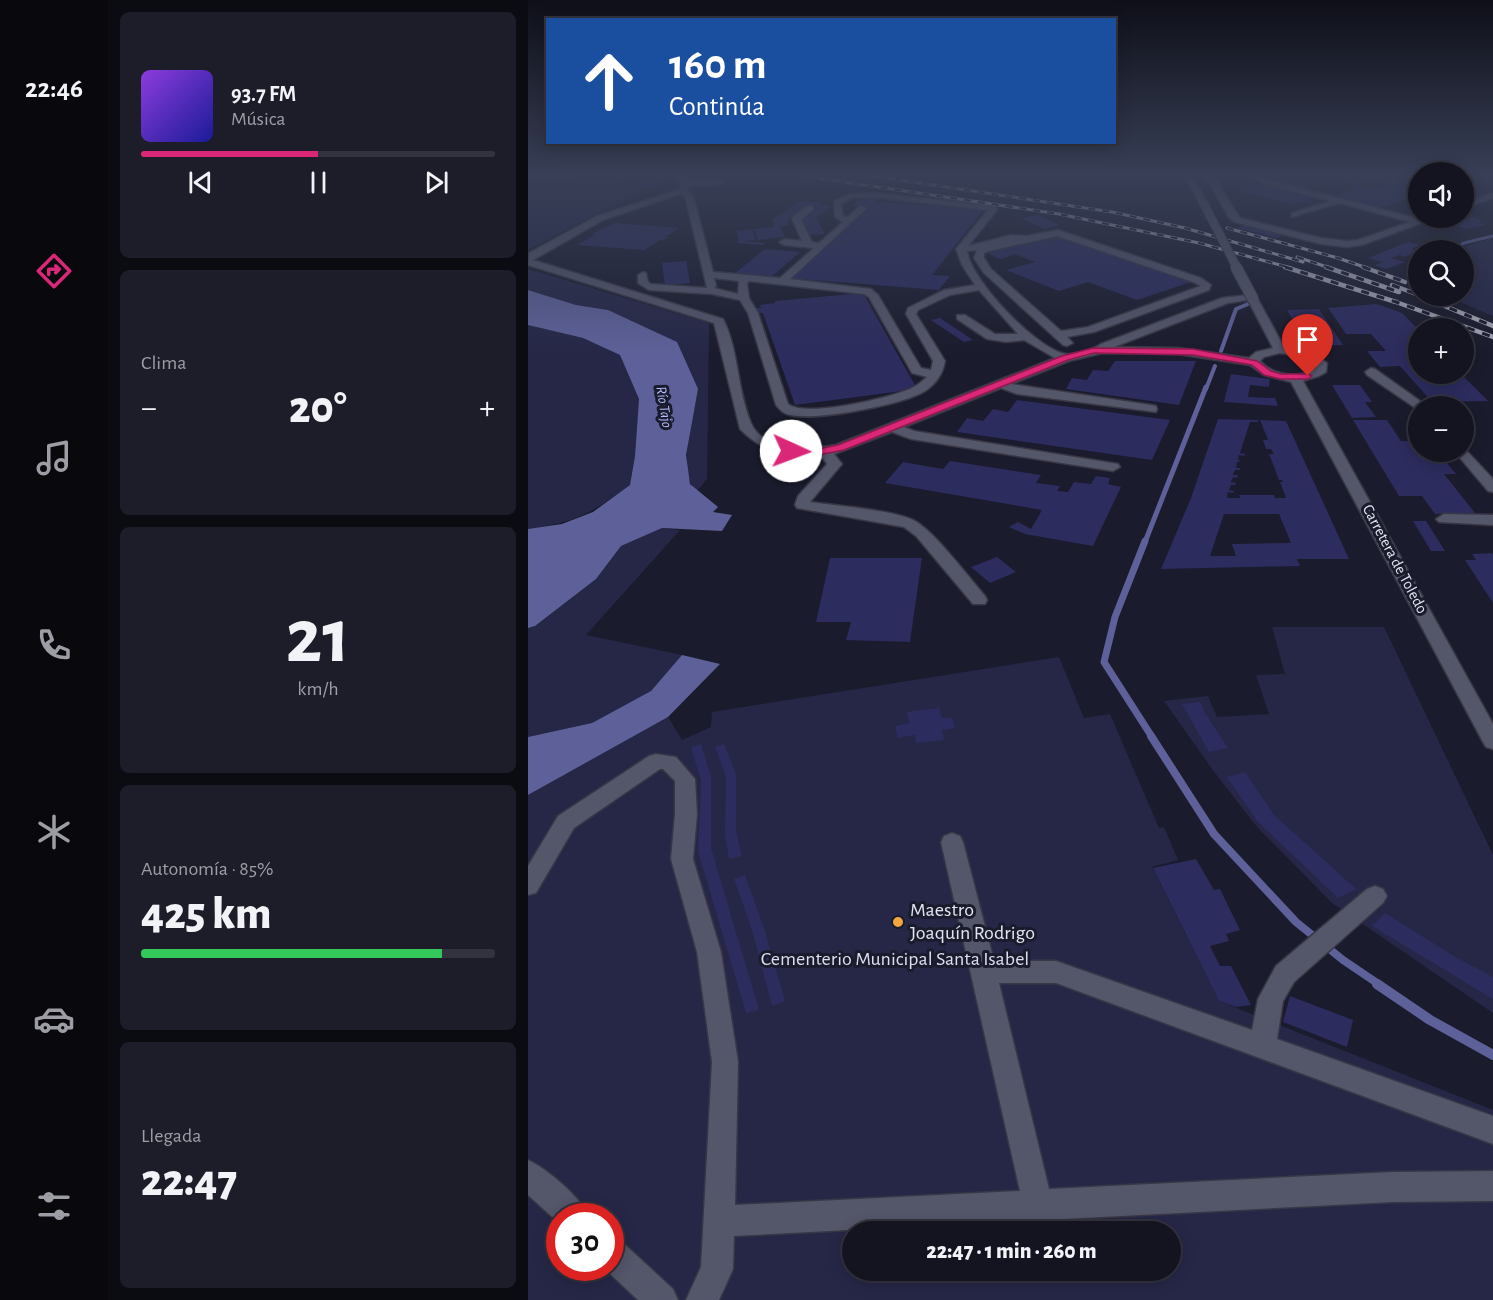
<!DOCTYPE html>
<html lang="es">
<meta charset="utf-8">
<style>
body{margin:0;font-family:"Alegreya Sans",sans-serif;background:#1d1d2a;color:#f1f3f6;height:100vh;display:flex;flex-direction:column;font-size:22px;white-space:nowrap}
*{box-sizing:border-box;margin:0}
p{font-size:20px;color:#9d9ea5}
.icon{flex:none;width:33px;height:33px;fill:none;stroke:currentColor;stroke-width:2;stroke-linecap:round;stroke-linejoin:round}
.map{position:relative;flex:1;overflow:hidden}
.panel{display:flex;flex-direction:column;gap:12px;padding:12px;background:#0b0b12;width:420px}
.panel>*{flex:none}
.top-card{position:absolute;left:18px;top:18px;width:570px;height:126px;border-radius:0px;box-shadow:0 3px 15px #0003,0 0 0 2px #33333f;background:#1a4fa0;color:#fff;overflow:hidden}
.fabs{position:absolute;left:880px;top:162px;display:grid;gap:12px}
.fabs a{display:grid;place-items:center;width:66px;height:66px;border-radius:50%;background:#141421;box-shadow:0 3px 15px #0003,0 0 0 2px #33333f;font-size:30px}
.speed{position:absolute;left:18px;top:1203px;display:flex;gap:12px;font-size:30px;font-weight:700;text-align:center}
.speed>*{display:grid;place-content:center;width:78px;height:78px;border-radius:50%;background:#141421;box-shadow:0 3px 15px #0003,0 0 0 2px #33333f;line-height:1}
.speed .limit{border:9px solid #d22;background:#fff;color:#111}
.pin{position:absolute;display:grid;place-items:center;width:51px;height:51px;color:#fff;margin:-62px -26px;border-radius:50% 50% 50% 0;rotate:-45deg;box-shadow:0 0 6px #0007}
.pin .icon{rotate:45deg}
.me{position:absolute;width:66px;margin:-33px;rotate:92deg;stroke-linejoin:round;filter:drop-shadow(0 0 4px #0008)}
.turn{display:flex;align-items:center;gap:21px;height:126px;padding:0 24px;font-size:27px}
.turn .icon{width:78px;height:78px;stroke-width:2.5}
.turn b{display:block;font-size:42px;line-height:51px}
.big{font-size:45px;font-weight:800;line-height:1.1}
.panel .widget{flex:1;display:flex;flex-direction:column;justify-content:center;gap:9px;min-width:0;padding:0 21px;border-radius:9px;background:#1d1d2a}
.panel .dial{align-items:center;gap:0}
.dial b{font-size:78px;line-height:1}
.song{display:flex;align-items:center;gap:18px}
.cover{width:72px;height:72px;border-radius:9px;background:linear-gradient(135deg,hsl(270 70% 55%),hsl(240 70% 35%))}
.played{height:6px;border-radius:3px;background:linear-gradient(90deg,#db2777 50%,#33333f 50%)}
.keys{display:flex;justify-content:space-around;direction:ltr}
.heat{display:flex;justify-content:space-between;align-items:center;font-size:33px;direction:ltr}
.charge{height:9px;border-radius:4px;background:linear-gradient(90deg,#34c759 85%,#33333f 0)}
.trip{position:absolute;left:314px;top:1221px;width:339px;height:60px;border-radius:30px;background:#141421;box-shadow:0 3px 15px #0003,0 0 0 2px #33333f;font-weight:800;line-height:60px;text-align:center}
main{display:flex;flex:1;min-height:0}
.menu{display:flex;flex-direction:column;width:108px;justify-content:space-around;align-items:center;background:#08080d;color:#9d9ea5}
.menu .icon{width:42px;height:42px}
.menu .selected{color:#db2777}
.menu b{font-size:27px;color:#f1f3f6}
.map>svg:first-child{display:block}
</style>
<main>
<nav class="menu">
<b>22:46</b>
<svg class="icon selected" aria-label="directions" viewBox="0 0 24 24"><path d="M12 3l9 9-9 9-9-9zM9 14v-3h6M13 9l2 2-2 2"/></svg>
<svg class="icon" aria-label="music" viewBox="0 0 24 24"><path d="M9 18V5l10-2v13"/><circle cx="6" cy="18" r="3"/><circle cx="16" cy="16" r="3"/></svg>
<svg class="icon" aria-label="phone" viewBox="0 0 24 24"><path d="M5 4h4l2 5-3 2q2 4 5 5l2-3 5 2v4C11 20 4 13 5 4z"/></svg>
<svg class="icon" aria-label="climate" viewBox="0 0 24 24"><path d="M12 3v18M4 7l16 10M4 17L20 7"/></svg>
<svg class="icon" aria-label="car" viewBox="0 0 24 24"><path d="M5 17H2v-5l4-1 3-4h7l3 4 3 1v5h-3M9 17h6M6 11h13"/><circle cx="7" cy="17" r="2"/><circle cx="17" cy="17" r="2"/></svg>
<svg class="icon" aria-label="filters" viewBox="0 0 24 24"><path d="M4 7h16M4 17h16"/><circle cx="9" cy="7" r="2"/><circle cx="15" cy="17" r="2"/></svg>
</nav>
<section class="panel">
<div class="widget">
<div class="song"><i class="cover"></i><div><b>93.7 FM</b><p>Música</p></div></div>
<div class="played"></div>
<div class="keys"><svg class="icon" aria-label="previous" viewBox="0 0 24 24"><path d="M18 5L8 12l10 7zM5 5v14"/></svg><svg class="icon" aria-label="pause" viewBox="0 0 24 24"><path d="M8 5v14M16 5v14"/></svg><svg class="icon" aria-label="next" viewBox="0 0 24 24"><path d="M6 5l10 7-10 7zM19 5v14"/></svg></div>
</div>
<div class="widget"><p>Clima</p>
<div class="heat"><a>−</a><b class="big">20°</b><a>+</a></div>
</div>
<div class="widget dial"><b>21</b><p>km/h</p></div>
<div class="widget"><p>Autonomía · 85%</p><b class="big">425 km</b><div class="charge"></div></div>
<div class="widget"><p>Llegada</p><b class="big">22:47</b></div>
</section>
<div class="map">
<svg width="965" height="1300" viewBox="0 0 965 1300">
<rect width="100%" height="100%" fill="#1a1b2c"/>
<!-- green -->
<g fill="#262747" fill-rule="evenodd">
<polygon points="0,182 114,190 0,250"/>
<polygon points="965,238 965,316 918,296 936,296 936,250 928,250 929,249"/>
<path d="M0 269 181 323 179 479 169 491C147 471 166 415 170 389L80 310 48 305 0 290Z"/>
<path d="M0 325 55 338 92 355 111 399 107 456 102 485C63 513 49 522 0 529Z"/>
<polygon points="134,528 152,530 58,635 154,655 123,691 64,723 0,737 0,628 7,626 68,579 93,546"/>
<polygon points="744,627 856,627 965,855 965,1013 804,903 729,827 687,773 636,701 680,696 689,717 741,714 728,675 757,674"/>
<path d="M531 657 556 718 582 714 631 828 636 827 650 860 624 867 691 1001 965 1110V1300H0V795L140 717 154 740 183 727 184 712ZM32 1216H82V1268H32ZM324 1232H642V1270H324Z"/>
</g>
<!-- water -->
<g fill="#5e6199">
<polygon points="0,290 48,305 80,310 149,342 170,389 158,455 162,484 190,507 185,512 204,515 194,531 134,528 93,546 68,579 7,626 0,628 0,529 34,524 65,512 102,485 107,456 111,399 92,355 55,338 0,325"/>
<polygon points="154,655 192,664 140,717 0,795 0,737 64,723 123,691"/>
</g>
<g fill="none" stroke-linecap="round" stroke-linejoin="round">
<!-- stream-far5 -->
<polyline stroke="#5e6199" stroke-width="3" points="924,250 936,243 965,236"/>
<!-- stream-far4 -->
<g stroke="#5e6199" stroke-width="4">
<polyline points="693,351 708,309 720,304"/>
<polyline points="678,389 687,366"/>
</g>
<!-- stream-far3 -->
<polyline stroke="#5e6199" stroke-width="5" points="617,542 678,387"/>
<!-- stream-far2 -->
<polyline stroke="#5e6199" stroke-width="7" points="617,541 587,617 576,662 624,737"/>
<!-- stream-far1 -->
<polyline stroke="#5e6199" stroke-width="8" points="623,736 686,834 768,922 815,960 852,985"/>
<!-- stream -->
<polyline stroke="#5e6199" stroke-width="10" points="849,984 902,1020 965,1055"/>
</g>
<!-- building -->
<g fill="#2c2c5e" fill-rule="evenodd">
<polygon points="0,173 41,173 103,177 86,186 0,180"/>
<polygon points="786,173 891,173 891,194 852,208 806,196 826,190 820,189 829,185 846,190 860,185 839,180 828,184"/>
<polygon points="122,175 129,175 132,186 112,188 110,178"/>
<polygon points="732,184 788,198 765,205 709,190"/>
<polygon points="335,196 351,197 346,202 456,209 404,275 422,276 411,290 260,278 341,207 324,206"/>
<polygon points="272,201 295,203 290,205 303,206 288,218 297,234 282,235 273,218 290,205 279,206 260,220 260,225 252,227 257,237 230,240 226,229 246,227 244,220"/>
<polygon points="509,215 532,225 516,229 493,218"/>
<polygon points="945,217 954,221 950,223 958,225 938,229 924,225"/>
<polygon points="87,223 151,228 137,237 142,238 132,240 116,250 49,245 68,234 64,234"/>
<polygon points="718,225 758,234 749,238 709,228"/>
<polygon points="224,229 228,240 215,241 238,243 235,245 209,243 211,241 208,231"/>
<polygon points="530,235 663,282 609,300 560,282 531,291 478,270 507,262 487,254 473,259 459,253"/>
<polygon points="880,242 892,245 883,249 891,251 891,255 886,253 876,257 872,255 863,258 877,262 869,265 858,269 847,265 854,262 840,258"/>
<polygon points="237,249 272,252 243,277 206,274"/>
<polygon points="158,261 162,283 137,285 134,263"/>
<polygon points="335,293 387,385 382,390 267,405 235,313 230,313 228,308 233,308 232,305 247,303 247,301"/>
<polygon points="849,304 874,313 891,330 891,374 933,374 960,401 904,402 872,366 852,367 839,351 858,351 843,334 818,334 800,308"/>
<polygon points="791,309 815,345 780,346 759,310"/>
<polygon points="412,318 445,340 436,342 403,320"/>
<polygon points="587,361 668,361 651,405 538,389 544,378 559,380 565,370 580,371"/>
<polygon points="703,374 742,379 741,387 722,385 720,397 747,398 750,406 696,402"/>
<polygon points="804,385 832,385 844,402 837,402 848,417 824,418"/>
<polygon points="489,400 642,420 624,460 429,432 439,418 455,421 465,409 480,412"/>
<path d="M690 419 730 420V422H722L712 453 717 454 716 456 711 455 710 460 714 461 709 462 708 468H712V470H707L705 475H710L709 478 705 477 703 482 708 483 707 485H703L701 490 706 491 705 493 700 492 699 498H712L711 495H746L747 498H758L752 482H755L754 480H751L741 454H746L743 449H738L735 440H740L732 420 758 421 821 559H769L772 566 633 569 663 498ZM696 514H751L763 543 704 544 708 556H682Z"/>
<polygon points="825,420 859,420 873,441 891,441 891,452 910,452 928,474 916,474 947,513 907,514 894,496 871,496"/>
<polygon points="422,461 513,475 508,483 532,486 529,491 540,492 546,482 563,484 568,476 582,478 580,484 593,487 565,546 497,534 481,527 490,522 503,529 514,510 357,483 375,462 415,469"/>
<polygon points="885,521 898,521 917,551 903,551"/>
<polygon points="964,553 965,555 965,603 937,560 948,560 944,554"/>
<polygon points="469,557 488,572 462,583 443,567"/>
<polygon points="302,558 394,558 382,642 318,640 323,622 288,622"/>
<polygon points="672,702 677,713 700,748 681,752 654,704"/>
<polygon points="411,708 414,718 424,718 427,728 414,730 416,740 388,743 387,735 370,738 367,726 381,723 379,712"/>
<polygon points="173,744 183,776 183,848 231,1010 218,1013 170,851 173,780 163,748"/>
<polygon points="196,744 208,774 208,832 214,856 201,859 197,835 198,776 187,747"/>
<polygon points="717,772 746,815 828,889 810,898 730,822 699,777"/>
<polygon points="668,859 686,890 692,889 712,930 698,934 701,941 682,946 692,966 703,966 723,1005 708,1007 691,1001 625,868"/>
<polygon points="217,875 236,928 257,1001 244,1006 224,930 206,879"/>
<polygon points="857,913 929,958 965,977 965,999 844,926"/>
<polygon points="762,996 825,1020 819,1047 755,1022"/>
</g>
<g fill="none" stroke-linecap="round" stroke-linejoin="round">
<defs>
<g id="minor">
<path d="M150 173H158L159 181 191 180 195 182 191 184 160 186V192L165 195 185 272 252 278 286 248 256 245 251 242 256 239 274 241 264 219 265 217 279 206H285V210L273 220 284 242 291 243 315 222 307 217 306 201 321 194 346 193 467 206 469 210 440 246 483 235 499 236 530 230 673 278 683 285 681 290 566 332 539 337 545 343 539 346 535 345 456 273 446 258 449 250 439 251C442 279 509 350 538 354 546 355 567 349 573 344L694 298 727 294 756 347 782 352 799 363 798 372 791 376 775 381 965 724V749L958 747 955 742 763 382 736 375 722 365 650 354 574 353 541 361 483 384 623 405 628 406 629 409 628 412 489 394 473 388 376 427 386 431 590 464 592 467 585 471 383 439 364 432 306 454 314 464 282 502C308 506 367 510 387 521 407 532 441 578 457 596L459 600 457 604H445L388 536 376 527 269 508 267 505 270 496 299 464 293 456C262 460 233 451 212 429L186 323 0 265 1 253 69 216 153 189ZM152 194 157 196 179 288 123 284 120 282 118 273 115 272 110 275V283L121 290 184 294 212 300 220 313 248 405C252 410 256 414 262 415 287 421 375 405 397 391 408 384 415 373 417 361L388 314 390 310 422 295 451 290 490 334H467L437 315H429V319L459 339 478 342 496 340 527 358 308 445C283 450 234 451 223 423 209 390 211 350 195 319L5 260 75 220ZM346 197 460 210 428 249 434 265 447 285 416 290 380 308 378 314 405 361 403 370 393 368 350 295 343 289 262 279 339 208 332 206 320 217 315 216 313 204 323 198ZM529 236 665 282 673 286 560 327 533 331 463 269 456 258V253L461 251ZM186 278 211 281 210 294 186 288 188 286ZM221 281 336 294 341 297 384 373 399 377C394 381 390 385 384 388 362 398 278 418 260 404L230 313 221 298 219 284ZM720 300 745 348 728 352 721 358 650 348 586 347 700 303ZM752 353 775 357 787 365 788 368C771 379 746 376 732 361L736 357Z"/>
<polygon points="655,173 663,173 682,208 681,210 675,210"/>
<polygon points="675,173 683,173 712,218 793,238 819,241 830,240 882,222 811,203 764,217 764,213 802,201 736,184 716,173 726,173 742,180 891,219 907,218 834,245 819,247 793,244 706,222 701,217"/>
<polygon points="965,193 965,198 936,208 936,203"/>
<polygon points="843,368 847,369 899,406 889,409 839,375 837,372"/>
<polygon points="936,448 965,479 965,492 960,491 927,452 936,452"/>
<polygon points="916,514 965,515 965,525 911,522 908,519"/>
<polygon points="128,754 148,757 167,779 169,814 165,859 193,952 210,1062 207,1205 492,1191 413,842 416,836 424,833 432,836 435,842 466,961 528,961 724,1030 730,999 748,966 839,889 847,886 855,889 859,896 855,903 766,982 755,1001 749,1039 965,1116 965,1144 528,983 471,983 521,1189 865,1172 965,1171 965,1201 865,1202 206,1236 205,1269 191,1300 158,1300 173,1267 184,1062 169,952 143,859 147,814 147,781 135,769 132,769 46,828 8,893 0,895 0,866 30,816 121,756"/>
<path d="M0 1160C18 1168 54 1198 60 1216H32V1224L0 1195Z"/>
<polygon points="82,1237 93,1241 145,1289 150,1300 110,1300 76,1268 82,1268"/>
</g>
</defs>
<!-- minor casing -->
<use href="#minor" stroke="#373745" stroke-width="3"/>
<!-- minor -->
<use href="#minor" fill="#54566a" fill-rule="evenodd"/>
<defs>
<g id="rail-far1">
<polyline points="256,173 531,214 671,243 763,268"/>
<polyline points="325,173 584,212 657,228 775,262"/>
<polyline points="699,228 810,258 839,268"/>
<polyline points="769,257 802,268"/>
</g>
<g id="rail">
<polyline points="757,267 868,302 965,337"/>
<polyline points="798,267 871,292"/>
<polyline points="835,267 877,282"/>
<polyline points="864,285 891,295"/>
<polyline points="892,296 965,326"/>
</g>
</defs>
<!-- rail-far1 casing -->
<use href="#rail-far1" stroke="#a7a8b6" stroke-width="3"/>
<!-- rail casing -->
<use href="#rail" stroke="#a7a8b6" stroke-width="4.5"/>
<!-- rail-far1 -->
<use href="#rail-far1" stroke="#1a1b2c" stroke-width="2" stroke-dasharray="7" stroke-linecap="butt"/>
<!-- rail -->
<use href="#rail" stroke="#1a1b2c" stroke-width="3" stroke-dasharray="8" stroke-linecap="butt"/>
<defs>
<polyline id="minor-bridge-far1" points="678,208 709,268"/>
<polyline id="minor-bridge" points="708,267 725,299"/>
</defs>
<!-- minor-bridge-far1 casing -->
<use href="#minor-bridge-far1" stroke="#373745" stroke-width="10" stroke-linecap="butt"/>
<!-- minor-bridge casing -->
<use href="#minor-bridge" stroke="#373745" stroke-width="13" stroke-linecap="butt"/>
<!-- minor-bridge-far1 -->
<use href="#minor-bridge-far1" stroke="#54566a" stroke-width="8"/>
<!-- minor-bridge -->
<use href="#minor-bridge" stroke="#54566a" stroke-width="11"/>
</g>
<!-- sky -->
<linearGradient id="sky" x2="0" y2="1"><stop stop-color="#0e0f18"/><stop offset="0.49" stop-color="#383f56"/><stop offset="1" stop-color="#383f56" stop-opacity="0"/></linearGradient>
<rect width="965" height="355" fill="url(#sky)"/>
<!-- route -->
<polygon fill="#db2777" stroke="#8e194d" stroke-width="1.5" points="565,348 665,349 729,361 743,371 753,374 780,374 784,376 780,379 752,379 736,375 724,365 665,355 566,353 540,360 316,450 280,457 258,451 263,448 280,451 310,445 534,356"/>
<!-- markers -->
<circle fill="#f1a640" stroke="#1a1b2c" stroke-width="2" cx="370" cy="922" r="6"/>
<g text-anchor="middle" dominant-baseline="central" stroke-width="6" stroke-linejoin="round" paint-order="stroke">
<!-- far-water labels -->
<g font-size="15" font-style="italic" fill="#b6bcfe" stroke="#1a1b2c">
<text transform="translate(136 407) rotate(81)">Río Tajo</text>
</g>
<!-- street labels -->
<g font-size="16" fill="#e4e5f1" stroke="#1a1b2c">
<text transform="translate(867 559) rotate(62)">Carretera de Toledo</text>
</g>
<!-- near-poi labels -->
<g font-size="20" fill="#e4e5f1" stroke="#1a1b2c" text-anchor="start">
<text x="382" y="910">Maestro<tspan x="382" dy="23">Joaquín Rodrigo</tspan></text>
</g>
<!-- near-park labels -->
<g font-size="20" fill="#dddff1" stroke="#1a1b2c">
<text x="367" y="959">Cementerio Municipal Santa Isabel</text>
</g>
</g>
</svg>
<div class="fabs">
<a><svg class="icon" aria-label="sound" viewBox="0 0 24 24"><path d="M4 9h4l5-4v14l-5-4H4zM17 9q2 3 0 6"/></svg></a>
<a><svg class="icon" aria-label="search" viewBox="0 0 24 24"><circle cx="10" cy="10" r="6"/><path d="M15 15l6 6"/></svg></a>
<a>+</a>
<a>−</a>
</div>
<div class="speed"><div class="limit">30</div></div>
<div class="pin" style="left:780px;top:376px;background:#d93025"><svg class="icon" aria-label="arrive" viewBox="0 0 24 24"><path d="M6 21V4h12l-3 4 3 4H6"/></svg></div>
<svg class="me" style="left:263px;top:451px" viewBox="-20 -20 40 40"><circle r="19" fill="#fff"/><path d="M0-13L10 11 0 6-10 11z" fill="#db2777"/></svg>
<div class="trip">22:47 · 1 min · 260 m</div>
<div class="top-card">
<div class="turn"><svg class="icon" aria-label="ahead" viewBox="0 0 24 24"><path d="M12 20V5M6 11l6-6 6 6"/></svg><div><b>160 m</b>Continúa</div></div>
</div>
</div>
</main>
